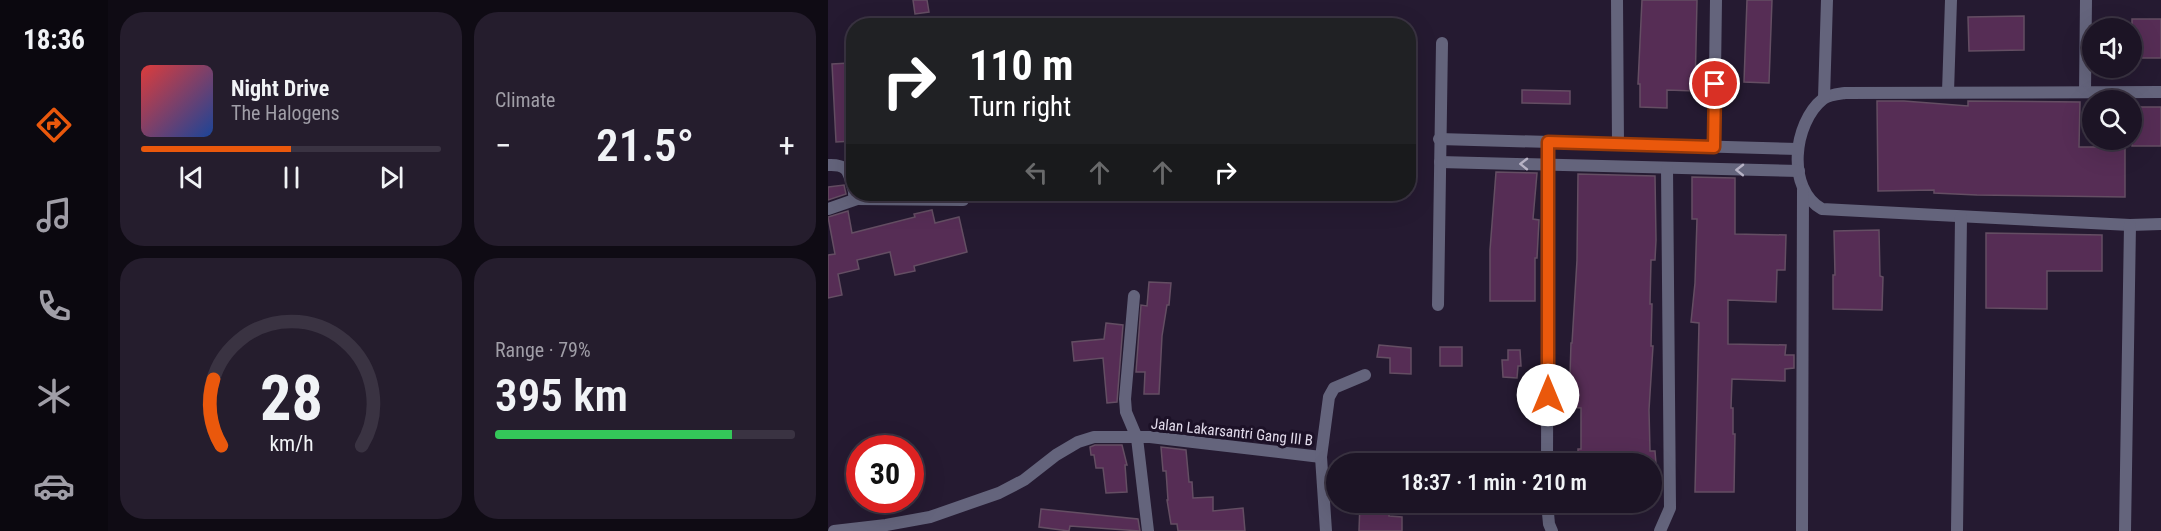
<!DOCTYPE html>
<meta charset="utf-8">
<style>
body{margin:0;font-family:"Roboto Condensed",sans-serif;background:#251d2d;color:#f1f3f6;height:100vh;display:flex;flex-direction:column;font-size:22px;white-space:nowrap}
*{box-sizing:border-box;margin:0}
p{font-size:20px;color:#a09ea7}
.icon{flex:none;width:33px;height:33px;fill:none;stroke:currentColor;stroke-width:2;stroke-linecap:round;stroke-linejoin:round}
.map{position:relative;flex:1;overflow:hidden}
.panel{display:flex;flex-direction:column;gap:12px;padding:12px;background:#0f0b14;width:720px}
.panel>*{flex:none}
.hud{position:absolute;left:18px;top:18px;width:570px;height:183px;border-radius:24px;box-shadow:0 6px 24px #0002,0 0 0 2px #3a3342;background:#202124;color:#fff;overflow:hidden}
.buttons{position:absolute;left:1254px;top:18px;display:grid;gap:12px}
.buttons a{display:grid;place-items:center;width:60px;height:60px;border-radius:50%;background:#1c1425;box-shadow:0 6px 24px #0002,0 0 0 2px #3a3342;font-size:30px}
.speed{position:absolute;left:18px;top:435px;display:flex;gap:12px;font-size:30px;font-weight:700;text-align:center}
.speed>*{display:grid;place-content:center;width:78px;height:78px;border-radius:50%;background:#1c1425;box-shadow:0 6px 24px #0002,0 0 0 2px #3a3342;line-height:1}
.speed .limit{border:9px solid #d22;background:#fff;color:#111}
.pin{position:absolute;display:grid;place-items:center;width:51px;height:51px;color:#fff;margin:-26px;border:3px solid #fff;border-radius:50%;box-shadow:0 2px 6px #0007}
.me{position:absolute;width:66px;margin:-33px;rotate:0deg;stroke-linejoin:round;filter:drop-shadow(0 0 4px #0008)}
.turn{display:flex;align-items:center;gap:21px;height:126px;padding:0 24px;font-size:27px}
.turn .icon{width:78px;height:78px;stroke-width:2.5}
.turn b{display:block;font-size:42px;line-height:51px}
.lanes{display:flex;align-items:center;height:57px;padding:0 24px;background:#0003;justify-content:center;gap:30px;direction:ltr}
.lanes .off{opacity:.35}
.big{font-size:45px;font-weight:600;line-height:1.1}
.panel .card{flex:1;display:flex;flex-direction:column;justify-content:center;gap:9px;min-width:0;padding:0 21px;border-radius:24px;background:#251d2d}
.panel .dial{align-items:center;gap:0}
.dial svg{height:156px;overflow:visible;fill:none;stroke:#3a3342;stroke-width:7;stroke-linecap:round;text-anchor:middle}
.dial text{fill:#f1f3f6;stroke:none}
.song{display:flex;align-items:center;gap:18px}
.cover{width:72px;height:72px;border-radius:9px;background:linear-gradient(135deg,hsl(0 70% 55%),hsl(220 70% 35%))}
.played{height:6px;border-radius:3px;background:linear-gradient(90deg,#ea580c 50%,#3a3342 50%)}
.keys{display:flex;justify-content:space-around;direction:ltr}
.heat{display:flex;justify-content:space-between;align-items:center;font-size:33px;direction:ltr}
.charge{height:9px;border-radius:4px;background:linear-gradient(90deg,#34c759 79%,#3a3342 0)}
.panel .tiles{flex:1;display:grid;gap:12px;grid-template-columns:repeat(2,1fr)}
.trip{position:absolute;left:498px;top:453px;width:336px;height:60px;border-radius:30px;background:#1c1425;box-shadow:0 6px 24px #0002,0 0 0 2px #3a3342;font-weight:600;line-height:60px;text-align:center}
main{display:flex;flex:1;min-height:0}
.tab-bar{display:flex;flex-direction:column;width:108px;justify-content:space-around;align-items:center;background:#0b080f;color:#a09ea7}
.tab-bar .icon{width:42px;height:42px}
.tab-bar .current{color:#ea580c}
.tab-bar b{font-size:27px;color:#f1f3f6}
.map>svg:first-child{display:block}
</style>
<main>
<nav class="tab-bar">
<b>18:36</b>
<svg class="icon current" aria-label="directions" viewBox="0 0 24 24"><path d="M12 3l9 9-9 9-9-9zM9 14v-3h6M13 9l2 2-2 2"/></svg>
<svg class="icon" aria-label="music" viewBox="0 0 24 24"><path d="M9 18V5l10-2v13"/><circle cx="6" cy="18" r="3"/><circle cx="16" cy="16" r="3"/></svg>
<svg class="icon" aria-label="phone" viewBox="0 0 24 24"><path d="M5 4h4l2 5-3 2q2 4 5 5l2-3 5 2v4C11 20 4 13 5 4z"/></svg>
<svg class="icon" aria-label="climate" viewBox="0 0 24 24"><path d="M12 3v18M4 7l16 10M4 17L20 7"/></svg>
<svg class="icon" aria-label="car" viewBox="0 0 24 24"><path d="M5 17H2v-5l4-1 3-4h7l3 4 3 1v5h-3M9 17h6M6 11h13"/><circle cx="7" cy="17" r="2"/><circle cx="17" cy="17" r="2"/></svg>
</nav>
<section class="panel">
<div class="tiles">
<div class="card">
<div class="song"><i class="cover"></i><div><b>Night Drive</b><p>The Halogens</p></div></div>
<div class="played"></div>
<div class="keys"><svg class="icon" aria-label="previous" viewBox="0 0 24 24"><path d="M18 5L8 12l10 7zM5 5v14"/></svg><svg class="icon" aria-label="pause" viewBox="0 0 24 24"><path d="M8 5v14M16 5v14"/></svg><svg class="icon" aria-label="next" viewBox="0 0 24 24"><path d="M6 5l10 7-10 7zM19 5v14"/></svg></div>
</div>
<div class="card"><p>Climate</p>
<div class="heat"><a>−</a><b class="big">21.5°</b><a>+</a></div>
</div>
<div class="card dial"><svg viewBox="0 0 100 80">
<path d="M14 69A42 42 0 1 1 86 69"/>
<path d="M14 69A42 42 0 0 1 10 35" stroke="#ea580c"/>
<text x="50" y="56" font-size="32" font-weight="700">28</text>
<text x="50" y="72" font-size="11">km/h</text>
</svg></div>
<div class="card"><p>Range · 79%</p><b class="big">395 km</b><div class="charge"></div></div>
</div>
</section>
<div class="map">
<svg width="1333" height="531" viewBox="0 0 1333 531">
<rect width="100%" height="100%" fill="#251a31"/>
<!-- building -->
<g fill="#562d55" stroke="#644e63" stroke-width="1.5">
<polygon points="85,0 99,0 101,12 87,14"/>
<polygon points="814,0 869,0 867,91 839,90 839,108 812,107 812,84 810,84"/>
<polygon points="919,0 944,0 941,83 916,82"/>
<polygon points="1196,16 1196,50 1141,51 1140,17"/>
<rect x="1304" y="19" width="29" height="39"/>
<polygon points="21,63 25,141 8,142 4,64"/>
<polygon points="694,90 742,91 742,104 694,103"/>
<polygon points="1049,101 1076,101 1140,106 1140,101 1252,102 1251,147 1297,147 1297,197 1149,195 1106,193 1106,190 1050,191"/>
<rect x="1304" y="107" width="29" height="39"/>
<polygon points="668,172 709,173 705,219 711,220 709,258 707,258 707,301 662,301 662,250"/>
<polygon points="750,174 827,176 828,240 827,260 823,260 822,304 824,304 823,346 825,346 821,410 822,451 827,451 828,464 750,464 750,449 753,449 753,408 741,407 743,343 744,343 749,260"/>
<polygon points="864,177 907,178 907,234 958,235 957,270 949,270 948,302 900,300 900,344 958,345 957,355 966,355 966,368 957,369 957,381 904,379 903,408 905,408 905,434 907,434 906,492 867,492 871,323 863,322 867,283 869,219 864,219"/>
<polygon points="16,185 18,194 0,200 0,187"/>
<polygon points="104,210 107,223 131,217 139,252 86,266 87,271 67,275 62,252 29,260 31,269 10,274 14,295 0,298 0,255 7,254 0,217 20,211 24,233 87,217 86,214"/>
<polygon points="1051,230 1052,276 1055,277 1054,310 1005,309 1005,275 1007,275 1006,231"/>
<polygon points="1158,233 1274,235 1274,271 1219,271 1219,309 1158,308"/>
<polygon points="321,282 343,283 341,305 339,305 334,336 331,394 316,394 317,372 308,372 313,305 319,306"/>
<polygon points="278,323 295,325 289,402 279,403 275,358 246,361 244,342 276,339"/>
<polygon points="551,345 583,348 583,374 562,373 562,358 549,357"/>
<rect x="612" y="347" width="22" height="19"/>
<polygon points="680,350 692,350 693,366 690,366 689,378 675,377 674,360 680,360"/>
<polygon points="267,445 294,445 299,465 297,465 299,492 278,493 275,468 268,468 266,455 263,455 262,447"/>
<polygon points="333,447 358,450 361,482 364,482 365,498 385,497 385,511 415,508 417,531 350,531 349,524 343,524 339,500 340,500 338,471 335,471"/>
<polygon points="532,502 561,502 561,516 574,517 574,531 531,531"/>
<polygon points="213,509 310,519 312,531 242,526 241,531 211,527"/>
</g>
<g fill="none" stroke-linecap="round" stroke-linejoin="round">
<!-- street -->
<g stroke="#64647c" stroke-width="12">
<polyline points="789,0 790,144"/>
<polyline points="1257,91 1258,0"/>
<polyline points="1120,92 1123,0"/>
<path d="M1333 92 1017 93C1010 94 1000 95 995 99 965 123 958 189 994 209L1302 225 1333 224"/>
<polyline points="996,98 999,0"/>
<polyline points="611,139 970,149"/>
<polyline points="886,147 888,0"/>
<polyline points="612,162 971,171"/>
<path d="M0 165C22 164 20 173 26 191"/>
<polyline points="26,194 29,199 135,200 138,194"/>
<polyline points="0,209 29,199"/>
<polyline points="306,296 297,399 298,412 309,438 320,531"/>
<polyline points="610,305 614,43"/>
<polyline points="719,464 720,142"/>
<polyline points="719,502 721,524 724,531"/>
<polyline points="6,531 58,525 102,517 171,493 196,480 228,455 250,442 266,437 322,437 493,457"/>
<polyline points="498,531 493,457 501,397 506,388 537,375"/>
<polyline points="832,531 842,508 839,168"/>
<polyline points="974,531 975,190"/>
<polyline points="1129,531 1133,217"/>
<polyline points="1297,531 1302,225"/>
</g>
</g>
<!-- one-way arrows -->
<defs><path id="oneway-chevron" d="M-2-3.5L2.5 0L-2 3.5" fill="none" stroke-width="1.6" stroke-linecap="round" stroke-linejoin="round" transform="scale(1.5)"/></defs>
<g stroke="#b7b2c5">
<use href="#oneway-chevron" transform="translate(696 164) rotate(-179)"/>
<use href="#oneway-chevron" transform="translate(912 170) rotate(-179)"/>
</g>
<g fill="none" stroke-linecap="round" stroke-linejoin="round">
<defs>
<polyline id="route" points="720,395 720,142 886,147 887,84"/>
</defs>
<!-- route casing -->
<use href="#route" stroke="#983908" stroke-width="15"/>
<!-- route -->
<use href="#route" stroke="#ea580c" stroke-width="10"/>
</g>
<g text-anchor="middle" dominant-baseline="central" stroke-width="6" stroke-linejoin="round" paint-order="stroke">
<!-- street labels -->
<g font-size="15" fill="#e3dcec" stroke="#1c1127">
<text transform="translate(404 432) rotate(6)">Jalan Lakarsantri Gang III B</text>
</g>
</g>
</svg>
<div class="buttons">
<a><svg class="icon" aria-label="sound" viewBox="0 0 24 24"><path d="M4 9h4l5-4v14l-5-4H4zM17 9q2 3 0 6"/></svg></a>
<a><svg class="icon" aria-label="search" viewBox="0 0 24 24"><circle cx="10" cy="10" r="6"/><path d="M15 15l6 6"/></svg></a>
</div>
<div class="speed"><div class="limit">30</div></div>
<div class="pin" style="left:887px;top:84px;background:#d93025"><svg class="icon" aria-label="arrive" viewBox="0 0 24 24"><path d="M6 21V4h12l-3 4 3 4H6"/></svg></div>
<svg class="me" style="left:720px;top:395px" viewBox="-20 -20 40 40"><circle r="19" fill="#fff"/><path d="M0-13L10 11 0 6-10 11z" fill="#ea580c"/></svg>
<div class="trip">18:37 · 1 min · 210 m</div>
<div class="hud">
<div class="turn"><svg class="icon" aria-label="right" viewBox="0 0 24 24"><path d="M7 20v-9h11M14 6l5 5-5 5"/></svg><div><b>110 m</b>Turn right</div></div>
<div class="lanes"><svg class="icon off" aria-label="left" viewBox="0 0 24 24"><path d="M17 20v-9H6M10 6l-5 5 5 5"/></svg><svg class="icon off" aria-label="ahead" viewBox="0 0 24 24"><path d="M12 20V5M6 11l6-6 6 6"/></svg><svg class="icon off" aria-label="ahead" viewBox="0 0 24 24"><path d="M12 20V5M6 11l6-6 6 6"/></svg><svg class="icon" aria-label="right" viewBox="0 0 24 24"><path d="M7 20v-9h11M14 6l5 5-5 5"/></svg></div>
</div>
</div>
</main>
